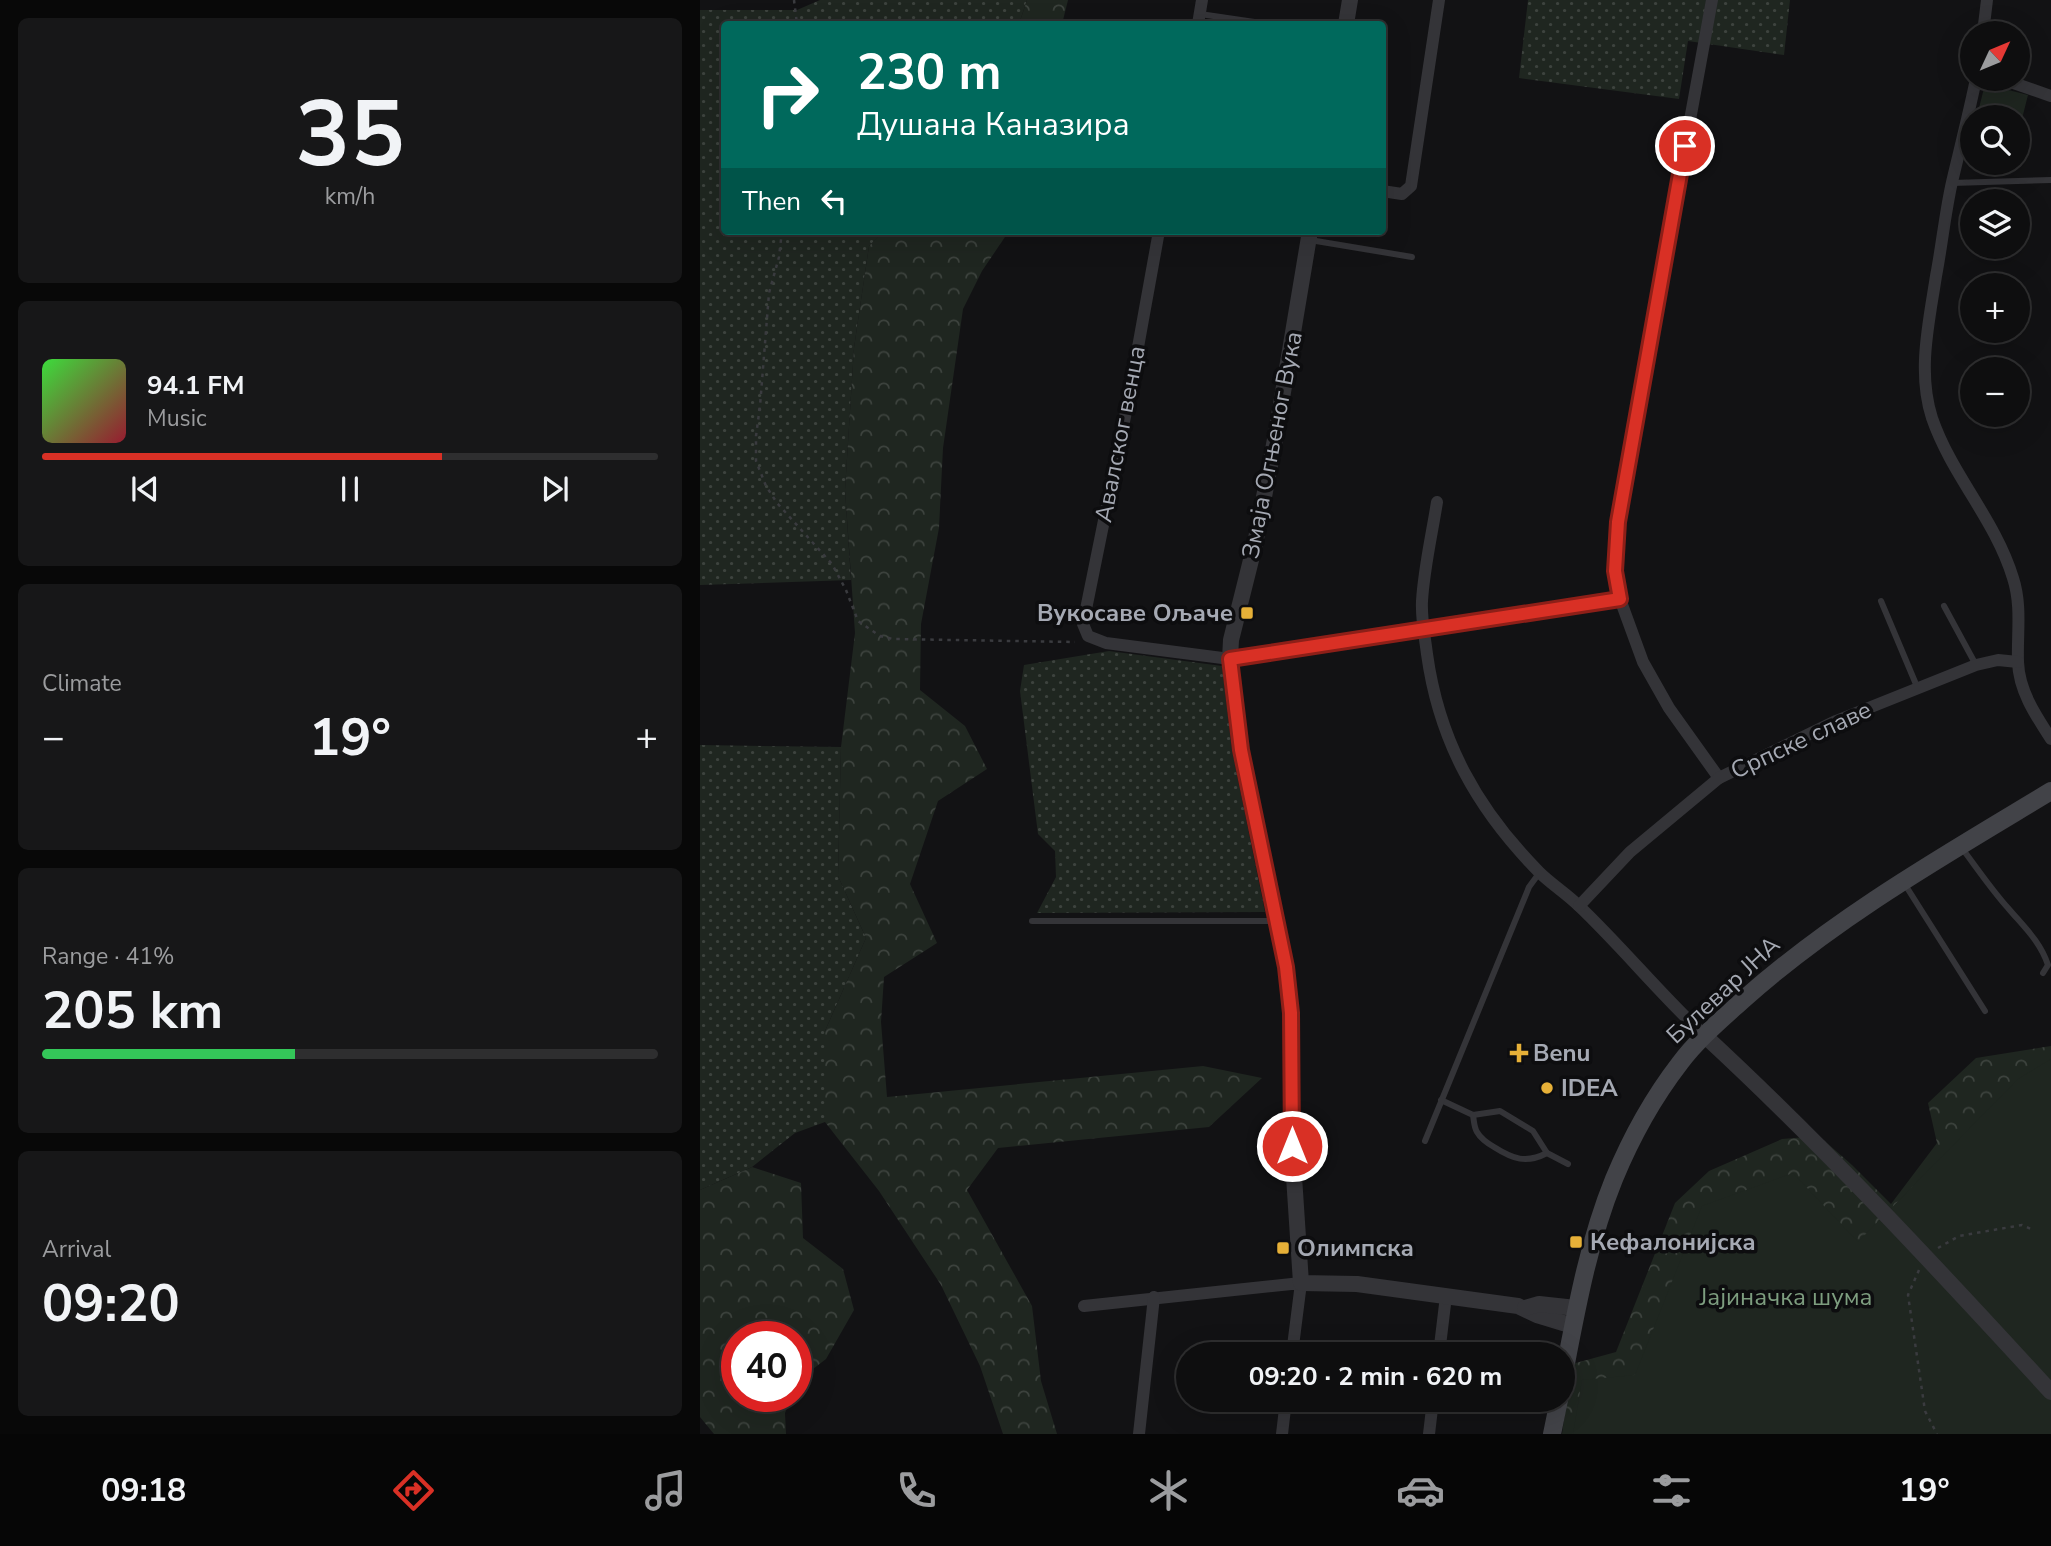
<!DOCTYPE html>
<meta charset="utf-8">
<style>
body{margin:0;font-family:"Nunito Sans",sans-serif;background:#171718;color:#f1f3f6;height:100vh;display:flex;flex-direction:column;font-size:26px;white-space:nowrap}
*{box-sizing:border-box;margin:0}
p{font-size:23px;color:#9b9c9e}
.icon{flex:none;width:38px;height:38px;fill:none;stroke:currentColor;stroke-width:2;stroke-linecap:round;stroke-linejoin:round}
.map{position:relative;flex:1;overflow:hidden}
.panel{display:flex;flex-direction:column;gap:18px;padding:18px;background:#080808;width:700px}
.panel>*{flex:none}
.hud{position:absolute;left:21px;top:21px;width:665px;height:214px;border-radius:7px;box-shadow:0 7px 28px #0002,0 0 0 2px #2e2e2f;background:#00695c;color:#fff;overflow:hidden}
.needle{width:46px;rotate:46deg}
.fabs{position:absolute;left:1260px;top:21px;display:grid;gap:14px}
.fabs a{display:grid;place-items:center;width:70px;height:70px;border-radius:50%;background:#0e0e0f;box-shadow:0 7px 28px #0002,0 0 0 2px #2e2e2f;font-size:35px}
.speed{position:absolute;left:21px;top:1321px;display:flex;gap:14px;font-size:35px;font-weight:700;text-align:center}
.speed>*{display:grid;place-content:center;width:91px;height:91px;border-radius:50%;background:#0e0e0f;box-shadow:0 7px 28px #0002,0 0 0 2px #2e2e2f;line-height:1}
.speed .limit{border:10px solid #d22;background:#fff;color:#111}
.pin{position:absolute;display:grid;place-items:center;width:60px;height:60px;color:#fff;margin:-30px;border:4px solid #fff;border-radius:50%;box-shadow:0 2px 7px #0007}
.me{position:absolute;width:77px;margin:-38px;rotate:0deg;stroke-linejoin:round;filter:drop-shadow(0 0 5px #0008)}
.turn{display:flex;align-items:center;gap:24px;height:147px;padding:0 21px;font-size:32px}
.turn .icon{width:91px;height:91px;stroke-width:2.5}
.turn b{display:block;font-size:49px;line-height:60px}
.then{display:flex;align-items:center;height:66px;padding:0 21px;background:#0003;gap:14px;font-size:26px}
.big{font-size:52px;font-weight:700;line-height:1.1}
.panel .widget{flex:1;display:flex;flex-direction:column;justify-content:center;gap:10px;min-width:0;padding:0 24px;border-radius:10px;background:#171718}
.panel .dial{align-items:center;gap:0}
.dial b{font-size:91px;line-height:1}
.song{display:flex;align-items:center;gap:21px}
.cover{width:84px;height:84px;border-radius:10px;background:linear-gradient(135deg,hsl(120 70% 55%),hsl(350 70% 35%))}
.played{height:7px;border-radius:4px;background:linear-gradient(90deg,#d93025 65%,#2e2e2f 65%)}
.keys{display:flex;justify-content:space-around;direction:ltr}
.heat{display:flex;justify-content:space-between;align-items:center;font-size:38px;direction:ltr}
.charge{height:10px;border-radius:5px;background:linear-gradient(90deg,#34c759 41%,#2e2e2f 0)}
.trip{position:absolute;left:476px;top:1342px;width:399px;height:70px;border-radius:35px;background:#0e0e0f;box-shadow:0 7px 28px #0002,0 0 0 2px #2e2e2f;font-weight:700;line-height:70px;text-align:center}
.dock{display:flex;height:112px;justify-content:space-around;align-items:center;background:#060606;color:#9b9c9e}
.dock .icon{width:49px;height:49px}
.dock .selected{color:#d93025}
.dock b{font-size:32px;color:#f1f3f6}
main{display:flex;flex:1;min-height:0}
.map>svg:first-child{display:block}
</style>
<main>
<section class="panel">
<div class="widget dial"><b>35</b><p>km/h</p></div>
<div class="widget">
<div class="song"><i class="cover"></i><div><b>94.1 FM</b><p>Music</p></div></div>
<div class="played"></div>
<div class="keys"><svg class="icon" aria-label="previous" viewBox="0 0 24 24"><path d="M18 5L8 12l10 7zM5 5v14"/></svg><svg class="icon" aria-label="pause" viewBox="0 0 24 24"><path d="M8 5v14M16 5v14"/></svg><svg class="icon" aria-label="next" viewBox="0 0 24 24"><path d="M6 5l10 7-10 7zM19 5v14"/></svg></div>
</div>
<div class="widget"><p>Climate</p>
<div class="heat"><a>−</a><b class="big">19°</b><a>+</a></div>
</div>
<div class="widget"><p>Range · 41%</p><b class="big">205 km</b><div class="charge"></div></div>
<div class="widget"><p>Arrival</p><b class="big">09:20</b></div>
</section>
<div class="map">
<svg width="1351" height="1434" viewBox="0 0 1351 1434">
<defs>
<pattern id="grass-dots" width="8" height="8" patternUnits="userSpaceOnUse" patternTransform="scale(1.75)"><rect width="8" height="8" fill="#1f2620"/><path d="M2 2h.1M6 6h.1" fill="none" stroke="#3d433e" stroke-width="1.8" stroke-linecap="round"/></pattern>
<pattern id="forest-crowns" width="20" height="18" patternUnits="userSpaceOnUse" patternTransform="scale(1.75)"><rect width="20" height="18" fill="#1f2620"/><path d="M2 6a3 3 0 1 1 6 0M12 15a3 3 0 1 1 6 0" fill="none" stroke="#3d433e"/></pattern>
</defs>
<rect width="100%" height="100%" fill="#121214"/>
<!-- grass -->
<g fill="url(#grass-dots)">
<polygon points="120,0 327,0 319,24 24,24 24,231 185,231 169,246 154,348 145,490 151,580 0,585 0,10 97,10"/>
<polygon points="828,0 1090,0 1084,55 988,41 979,99 819,78"/>
<polygon points="409,651 522,666 532,750 565,912 337,913 356,877 355,851 338,834 320,691 324,665"/>
<polygon points="0,745 141,747 138,876 166,938 125,1031 125,1122 95,1133 52,1167 0,1190"/>
</g>
<!-- forest -->
<g fill="url(#forest-crowns)">
<polygon points="327,0 368,0 362,24 319,24"/>
<polygon points="184,231 309,231 282,271 263,309 243,448 239,528 221,624 220,690 265,726 287,769 238,801 210,884 237,943 184,977 181,1022 187,1097 503,1066 562,1078 509,1127 298,1148 267,1190 332,1306 341,1381 357,1434 303,1434 280,1366 241,1285 179,1191 125,1122 125,1031 166,938 138,876 141,747 155,633 145,490 154,348 169,246"/>
<polygon points="1351,1046 1351,1434 862,1434 872,1364 916,1352 975,1203 1009,1171 1082,1139 1119,1136 1152,1165 1191,1204 1237,1143 1228,1103 1276,1058"/>
<polygon points="52,1167 101,1183 103,1238 143,1269 154,1310 126,1359 96,1382 96,1337 37,1337 37,1396 91,1397 85,1413 86,1434 14,1434 0,1417 0,1190"/>
</g>
<!-- park -->
<g fill="#1f2620">
<polygon points="1285,84 1328,95 1321,123 1318,122 1318,117 1299,117 1278,112"/>
<polygon points="1351,1059 1351,1434 873,1434 882,1380 935,1375 1002,1206 1093,1173 1158,1242 1318,1079"/>
</g>
<g fill="none" stroke-linecap="round" stroke-linejoin="round">
<!-- path -->
<g stroke="#3a3b3f" stroke-width="2.5" stroke-dasharray="3.5 5" stroke-linecap="butt">
<polyline points="94,0 97,24"/>
<polyline points="82,231 79,257 69,293 60,406 56,436 56,461 66,486 77,503 132,564 146,590 158,621 180,636 193,639 375,642"/>
<polyline points="1238,1248 1259,1236 1322,1225 1331,1229"/>
<polyline points="1219,1270 1208,1295 1225,1411 1237,1434"/>
</g>
<!-- service -->
<g stroke="#343438" stroke-width="6">
<polyline points="500,14 568,24"/>
<polyline points="1252,183 1351,180"/>
<polyline points="610,240 712,257"/>
<polyline points="1181,601 1218,689"/>
<polyline points="1244,606 1276,665"/>
<path d="M1261 847C1277 868 1291 889 1308 908 1324 927 1340 941 1348 965L1343 973"/>
<polyline points="1204,883 1285,1011"/>
<polyline points="332,921 575,921"/>
<polyline points="741,1100 773,1115 800,1111 833,1131 847,1153 868,1164"/>
<path d="M773 1115C774 1121 774 1127 777 1132 781 1139 787 1143 794 1147 813 1159 826 1164 847 1153"/>
<polyline points="725,1141 829,887 840,872"/>
</g>
<!-- minor -->
<g stroke="#343438" stroke-width="12">
<polyline points="1012,0 928,458 915,557 920,599 943,662 969,708 1019,778"/>
<polyline points="498,24 502,0"/>
<polyline points="1283,33 1287,0"/>
<path d="M1276 79C1269 113 1260 148 1252 182 1245 213 1242 245 1236 276 1229 322 1217 372 1232 418 1252 476 1295 519 1313 578 1322 606 1317 633 1318 662 1319 691 1336 716 1351 739"/>
<polyline points="1302,79 1351,96"/>
<polyline points="682,191 702,194 711,186 739,0"/>
<polyline points="459,231 429,397 383,624 388,636 406,643 530,659 547,658 920,599"/>
<path d="M737 502C732 534 724 568 722 601 721 619 725 637 727 654 739 741 777 809 839 872 851 884 867 894 879 906 923 948 961 995 1005 1036"/>
<polyline points="879,906 930,852 1019,778 1136,721 1276,665 1298,660 1318,662"/>
<polyline points="384,1306 601,1283 592,1354"/>
<polyline points="739,1354 746,1296"/>
<polyline points="439,1434 454,1297"/>
<polyline points="582,1434 586,1400"/>
<polyline points="729,1434 733,1400"/>
</g>
<!-- tertiary -->
<g stroke="#343438" stroke-width="16">
<polyline points="646,24 650,0"/>
<polyline points="610,231 576,434 555,544 531,640 530,659 541,750 586,967 591,1013 592,1146 601,1283 657,1284 818,1306 837,1315 873,1326"/>
<path d="M1005 1036C1126 1148 1239 1270 1351 1392"/>
<polyline points="825,1308 839,1304 876,1308"/>
</g>
<!-- secondary -->
<g stroke="#424348" stroke-width="18">
<path d="M863 1379C876 1311 888 1243 914 1179 931 1138 953 1098 980 1063 997 1040 1022 1019 1044 999 1136 917 1245 855 1351 791"/>
<polyline points="852,1434 859,1400"/>
</g>
</g>
<g fill="none" stroke-linecap="round" stroke-linejoin="round">
<defs>
<polyline id="route" points="592,1146 591,1013 586,967 541,750 530,659 920,599 915,571 918,522 985,146"/>
</defs>
<!-- route casing -->
<use href="#route" stroke="#8d1f18" stroke-width="18"/>
<!-- route -->
<use href="#route" stroke="#d93025" stroke-width="12"/>
</g>
<!-- markers -->
<g fill="#e6b038" stroke="#0d0d0f" stroke-width="2.5">
<rect x="540" y="606" width="14" height="14" rx="3.5"/>
<path d="M815.5 1042.5h7v7h7v7h-7v7h-7v-7h-7v-7h7z"/>
<circle cx="847" cy="1088" r="7"/>
<rect x="869" y="1235" width="14" height="14" rx="3.5"/>
<rect x="576" y="1241" width="14" height="14" rx="3.5"/>
</g>
<g text-anchor="middle" dominant-baseline="central" stroke-width="7" stroke-linejoin="round" paint-order="stroke">
<!-- street labels -->
<g font-size="24" fill="#a5a9b3" stroke="#0d0d0f">
<text transform="translate(420 434) rotate(-79)">Авалског венца</text>
<text transform="translate(572 445) rotate(-79)">Змаја Огњеног Вука</text>
<text transform="translate(1101 740) rotate(-25)">Српске славе</text>
<text transform="translate(1023 990) rotate(-43)">Булевар ЈНА</text>
</g>
<!-- poi labels -->
<g font-size="24" font-weight="bold" fill="#a5a9b3" stroke="#0d0d0f" text-anchor="start">
<text x="533" y="613" text-anchor="end">Вукосаве Ољаче</text>
<text x="833" y="1053">Benu</text>
<text x="861" y="1088">IDEA</text>
<text x="890" y="1242">Кефалонијска</text>
<text x="597" y="1248">Олимпска</text>
</g>
<!-- park labels -->
<g font-size="24" fill="#7d9d7f" stroke="#0d0d0f">
<text x="1086" y="1297">Јајиначка шума</text>
</g>
</g>
</svg>
<div class="fabs">
<a><svg class="needle" viewBox="-14 -14 28 28"><path d="M0-13l5 13h-10z" fill="#e53935"/><path d="M0 13l5-13h-10z" fill="#9b9c9e"/></svg></a>
<a><svg class="icon" aria-label="search" viewBox="0 0 24 24"><circle cx="10" cy="10" r="6"/><path d="M15 15l6 6"/></svg></a>
<a><svg class="icon" aria-label="layers" viewBox="0 0 24 24"><path d="M12 4l9 5-9 5-9-5zM3 14l9 5 9-5"/></svg></a>
<a>+</a>
<a>−</a>
</div>
<div class="speed"><div class="limit">40</div></div>
<div class="pin" style="left:985px;top:146px;background:#d93025"><svg class="icon" aria-label="arrive" viewBox="0 0 24 24"><path d="M6 21V4h12l-3 4 3 4H6"/></svg></div>
<svg class="me" style="left:592px;top:1146px" viewBox="-20 -20 40 40"><circle r="17" fill="#d93025" stroke="#fff" stroke-width="3"/><path d="M0-11L8 9 0 5-8 9z" fill="#fff"/></svg>
<div class="trip">09:20 · 2 min · 620 m</div>
<div class="hud">
<div class="turn"><svg class="icon" aria-label="right" viewBox="0 0 24 24"><path d="M7 20v-9h11M14 6l5 5-5 5"/></svg><div><b>230 m</b>Душана Каназира</div></div>
<div class="then">Then<svg class="icon" aria-label="left" viewBox="0 0 24 24"><path d="M17 20v-9H6M10 6l-5 5 5 5"/></svg></div>
</div>
</div>
</main>
<nav class="dock">
<b>09:18</b>
<svg class="icon selected" aria-label="directions" viewBox="0 0 24 24"><path d="M12 3l9 9-9 9-9-9zM9 14v-3h6M13 9l2 2-2 2"/></svg>
<svg class="icon" aria-label="music" viewBox="0 0 24 24"><path d="M9 18V5l10-2v13"/><circle cx="6" cy="18" r="3"/><circle cx="16" cy="16" r="3"/></svg>
<svg class="icon" aria-label="phone" viewBox="0 0 24 24"><path d="M5 4h4l2 5-3 2q2 4 5 5l2-3 5 2v4C11 20 4 13 5 4z"/></svg>
<svg class="icon" aria-label="climate" viewBox="0 0 24 24"><path d="M12 3v18M4 7l16 10M4 17L20 7"/></svg>
<svg class="icon" aria-label="car" viewBox="0 0 24 24"><path d="M5 17H2v-5l4-1 3-4h7l3 4 3 1v5h-3M9 17h6M6 11h13"/><circle cx="7" cy="17" r="2"/><circle cx="17" cy="17" r="2"/></svg>
<svg class="icon" aria-label="filters" viewBox="0 0 24 24"><path d="M4 7h16M4 17h16"/><circle cx="9" cy="7" r="2"/><circle cx="15" cy="17" r="2"/></svg>
<b>19°</b>
</nav>
